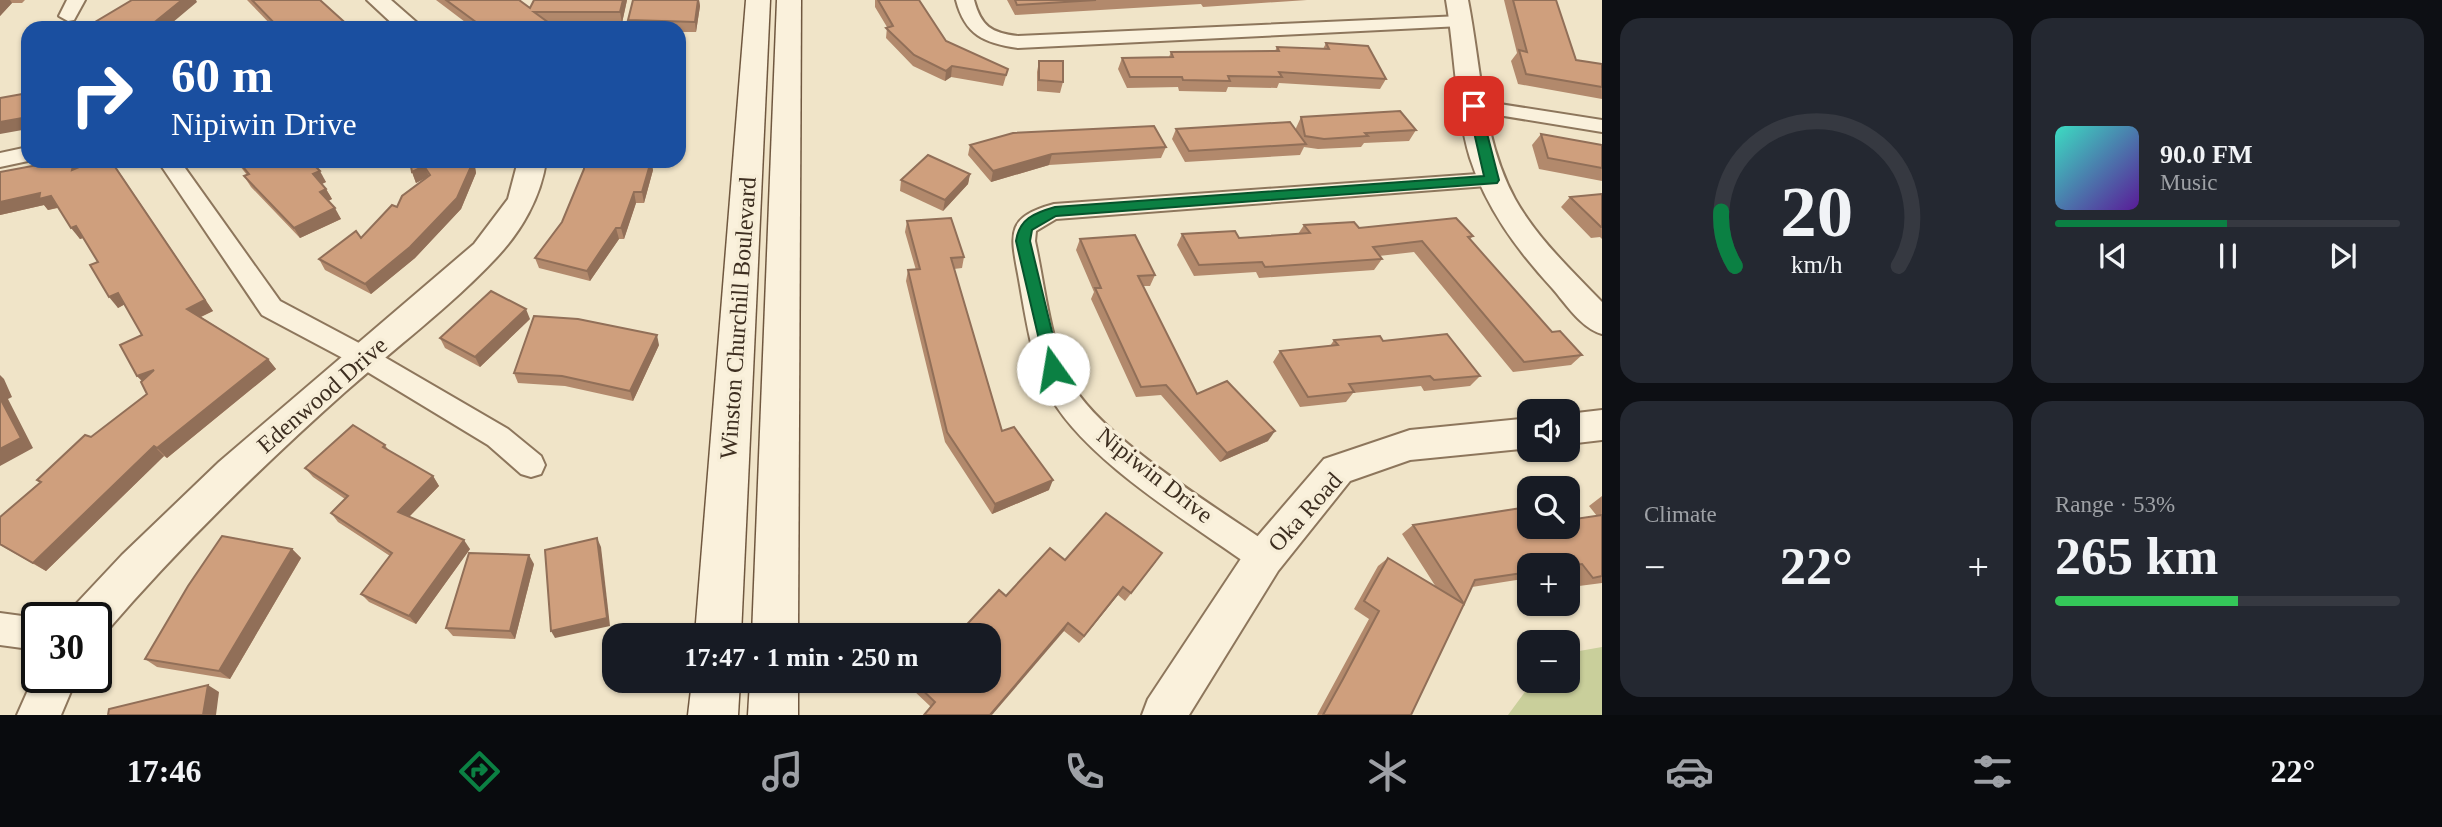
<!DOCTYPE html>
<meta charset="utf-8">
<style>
body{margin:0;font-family:Georgia,serif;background:#242831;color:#f1f3f6;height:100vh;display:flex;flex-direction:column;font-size:26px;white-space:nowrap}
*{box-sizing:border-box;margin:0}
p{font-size:23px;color:#9ea1a6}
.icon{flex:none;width:38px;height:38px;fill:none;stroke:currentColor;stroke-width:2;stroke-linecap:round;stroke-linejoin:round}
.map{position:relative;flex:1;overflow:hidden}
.side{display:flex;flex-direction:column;gap:18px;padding:18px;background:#0d0f14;width:840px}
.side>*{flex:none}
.guide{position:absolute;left:21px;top:21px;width:665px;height:147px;border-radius:21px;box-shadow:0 2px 5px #0004;background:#1a4fa0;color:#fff;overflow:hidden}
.buttons{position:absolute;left:1517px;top:399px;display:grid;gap:14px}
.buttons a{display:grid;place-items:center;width:63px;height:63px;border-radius:14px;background:#171b24;box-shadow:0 2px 5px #0004;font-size:35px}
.speed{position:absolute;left:21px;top:602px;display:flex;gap:14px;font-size:35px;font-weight:700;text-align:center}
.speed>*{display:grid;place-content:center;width:91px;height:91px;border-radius:50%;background:#171b24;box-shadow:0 2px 5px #0004;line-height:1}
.speed .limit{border:4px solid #111;border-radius:10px;background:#fff;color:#111}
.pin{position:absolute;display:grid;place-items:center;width:60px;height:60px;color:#fff;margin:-30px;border-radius:14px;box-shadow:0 4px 10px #0006}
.me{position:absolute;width:77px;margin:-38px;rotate:347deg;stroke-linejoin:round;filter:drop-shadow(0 0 5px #0008)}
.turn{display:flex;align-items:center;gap:24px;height:147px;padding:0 35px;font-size:32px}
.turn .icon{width:91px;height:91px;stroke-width:2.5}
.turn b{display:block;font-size:49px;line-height:60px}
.big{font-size:52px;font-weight:700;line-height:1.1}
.side .widget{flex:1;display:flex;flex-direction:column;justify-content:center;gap:10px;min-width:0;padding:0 24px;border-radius:21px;background:#242831}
.side .dial{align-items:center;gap:0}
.dial svg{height:182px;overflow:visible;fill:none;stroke:#363941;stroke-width:7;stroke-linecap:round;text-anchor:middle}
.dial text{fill:#f1f3f6;stroke:none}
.song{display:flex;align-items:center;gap:21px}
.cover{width:84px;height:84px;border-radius:10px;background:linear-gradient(135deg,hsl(170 70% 55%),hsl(270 70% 35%))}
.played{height:7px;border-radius:4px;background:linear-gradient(90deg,#0b8043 50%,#363941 50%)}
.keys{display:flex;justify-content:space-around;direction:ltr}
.heat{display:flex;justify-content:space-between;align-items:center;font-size:38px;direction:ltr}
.charge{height:10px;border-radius:5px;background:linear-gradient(90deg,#34c759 53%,#363941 0)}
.side .tiles{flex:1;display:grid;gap:18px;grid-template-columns:repeat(2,1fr)}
.trip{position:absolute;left:602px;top:623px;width:399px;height:70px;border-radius:21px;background:#171b24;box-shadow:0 2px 5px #0004;font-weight:700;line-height:70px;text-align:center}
.tab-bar{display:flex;height:112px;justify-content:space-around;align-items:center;background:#090b0e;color:#9ea1a6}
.tab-bar .icon{width:49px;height:49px}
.tab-bar .active{color:#0b8043}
.tab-bar b{font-size:32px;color:#f1f3f6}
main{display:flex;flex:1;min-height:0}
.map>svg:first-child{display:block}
</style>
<main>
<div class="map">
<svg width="1602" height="715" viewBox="0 0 1602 715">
<rect width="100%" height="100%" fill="#f0e4c8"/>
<!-- green -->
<polygon fill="#c9cf9b" points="1602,647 1602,715 1508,715 1533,681 1568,681 1568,653"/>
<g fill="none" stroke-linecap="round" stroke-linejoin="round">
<defs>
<g id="minor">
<polygon points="67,0 85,0 74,20 68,21 59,16"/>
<path d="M956 0H974C981 26 991 33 1018 36L1461 16 1470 21 1461 26 1018 48C984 43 965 35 956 0Z"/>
<polygon points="1474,100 1602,120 1602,132 1467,110 1464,106 1467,102"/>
<polygon points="28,147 28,161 0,167 0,153"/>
<polygon points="158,161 180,161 280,301 374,351 508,429 541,456 545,465 541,474 531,477 521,474 488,445 356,365 262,315"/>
<path d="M1492 173 1500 175 1503 180 1500 185 1056 219 1036 231 1035 241C1045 286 1049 338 1070 380 1096 435 1222 511 1275 548L1280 558 1275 568 1264 572 1253 568C1192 524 1077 456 1046 388 1030 353 1025 312 1018 274 1010 232 1007 217 1054 204Z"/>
<polygon points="0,613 37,618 37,650 0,645"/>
</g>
<g id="tertiary">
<polygon points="367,0 391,0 423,28 397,28"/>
<path d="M1446 0H1468C1481 66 1482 138 1515 199 1537 238 1571 270 1602 302V334C1581 328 1566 304 1552 288 1517 250 1486 208 1470 158 1455 107 1455 52 1446 0Z"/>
<path d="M518 161H546C541 197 521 232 496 258 451 306 394 349 345 392 260 468 180 546 106 632L96 636V618H70L76 604 122 555 219 462 474 244 508 199Z"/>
<polygon points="1602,410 1602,440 1568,444 1568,414"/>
<polygon points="1530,418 1530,448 1410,460 1350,481 1278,571 1189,715 1142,715 1148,699 1250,545 1324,459 1410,430"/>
<polygon points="37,670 37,677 77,677 61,715 17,715"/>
</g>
<g id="secondary">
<polygon points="746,0 770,0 741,635 695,635"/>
<polygon points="777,0 801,0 798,635 752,635"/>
<polygon points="692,681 740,681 738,715 688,715"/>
<polygon points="750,681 798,681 798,715 748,715"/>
</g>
</defs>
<!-- minor casing -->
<use href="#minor" stroke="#8d765c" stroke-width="4"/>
<!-- tertiary casing -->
<use href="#tertiary" stroke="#8d765c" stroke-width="4"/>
<!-- secondary casing -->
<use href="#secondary" stroke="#6f573f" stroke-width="3"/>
<!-- minor -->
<use href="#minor" fill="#faf1dc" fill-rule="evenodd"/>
<!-- tertiary -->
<use href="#tertiary" fill="#faf1dc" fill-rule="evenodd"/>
<!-- secondary -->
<use href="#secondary" fill="#faf1dc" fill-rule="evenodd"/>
</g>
<!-- wall -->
<g fill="#b2896c">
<polygon points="0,0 25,0 22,3 12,3 0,16"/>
<polygon points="247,0 320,0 351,28 274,28"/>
<polygon points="436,0 519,0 530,8 534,0 627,0 622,23 549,22 556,28 473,28"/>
<polygon points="633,0 699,0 700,6 696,32 679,32 679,28 630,28 628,20"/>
<polygon points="875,0 878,0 946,41 1008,69 1003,86 951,77 945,81 913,66 886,38 887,27 875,7"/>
<polygon points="1007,0 1307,0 1203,7 1201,4 1015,15"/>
<polygon points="1504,0 1556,0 1576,60 1602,64 1602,99 1518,84 1511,61 1517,53"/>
<polygon points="1326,43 1386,79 1380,89 1279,83 1277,88 1228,87 1226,92 1179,91 1178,87 1127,88 1118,69 1122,58 1169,57 1171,52 1275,51 1277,47 1323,49"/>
<polygon points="1039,61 1063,82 1060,93 1037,91 1037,72"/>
<polygon points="1301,117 1416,130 1409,141 1364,143 1361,147 1318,149 1304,147 1300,155 1185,162 1172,139 1176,129 1296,131 1296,128"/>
<polygon points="1541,134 1602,145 1602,181 1539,169 1532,145"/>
<polygon points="970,145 1166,147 1161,158 1049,165 991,182 968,155"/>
<polygon points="59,161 77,161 81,166 111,161 213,311 201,317 268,359 276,369 167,458 164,456 46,571 0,545 0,517 40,482 37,480 91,437 147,394 142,381 137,376 142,335 125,304 118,308 98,262 83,238 80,239 58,208 48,210 44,205 0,215 0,172"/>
<polygon points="236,161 310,161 326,182 322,184 326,189 332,199 328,201 341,219 300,238 251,187 244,176 247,175"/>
<polygon points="406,161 474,161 476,173 461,209 415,258 371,294 325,270 319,259 361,238 397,207 428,177 416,183 412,172 411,167"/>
<polygon points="584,169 653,170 644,203 636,203 624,239 619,239 590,281 539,268 535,258 562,222"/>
<polygon points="970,174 968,184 943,211 900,191 901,180"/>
<polygon points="1602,194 1602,239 1600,237 1591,238 1561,207 1570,197"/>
<polygon points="907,221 964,257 962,268 954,269 1002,431 1049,490 992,514 945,442 906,281 908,270 916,270 905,232"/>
<polygon points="1304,225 1473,236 1470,239 1552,332 1582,355 1571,365 1513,372 1414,252 1379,256 1382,259 1374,270 1259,278 1256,272 1194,276 1177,245 1182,234 1239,238 1298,234"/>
<polygon points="1080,239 1155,275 1150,286 1143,286 1197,394 1268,441 1220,462 1161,395 1136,397 1091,299 1094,292 1076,250"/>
<polygon points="530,319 480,367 445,348 440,338"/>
<polygon points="1334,340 1383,341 1480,376 1470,386 1424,391 1421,386 1353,393 1346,402 1300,407 1273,362 1280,351 1330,346"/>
<polygon points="659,345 633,401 565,386 518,383 514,373"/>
<polygon points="385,445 389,451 433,476 439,486 409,517 470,549 416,624 369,602 361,594 390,556 338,522 331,513 345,499 313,477 305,468"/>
<polygon points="1602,496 1602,583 1579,586 1568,573 1568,565 1530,565 1530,578 1472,587 1411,715 1317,715 1369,619 1354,609 1378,566 1388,558 1436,587 1402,534 1413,525 1530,527 1597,516 1589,506"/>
<polygon points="292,549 301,558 230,679 157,667 145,659"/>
<polygon points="1065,560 1156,562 1125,601 1118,595 1079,643 1064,631 931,707 912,689 914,682 1006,596"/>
<polygon points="534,564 515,639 453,636 446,628"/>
</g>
<!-- shaded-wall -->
<g fill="#916f58">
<polygon points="0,0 10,0 12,3 0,16"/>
<polygon points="182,0 196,0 197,2 166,28 145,28"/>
<polygon points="623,0 627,0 622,23 620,12"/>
<polygon points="698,0 699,0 700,6 696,32 695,22"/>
<polygon points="952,66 951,77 945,81 946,71"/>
<polygon points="28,117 28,129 0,134 0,122"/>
<polygon points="1052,154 1049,165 991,182 993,171"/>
<polygon points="74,161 77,161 83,169 72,170"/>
<polygon points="111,161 115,166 213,311 196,319 187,309"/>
<polygon points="472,161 474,161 476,173 461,209 415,258 371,294 365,284"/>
<polygon points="651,161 652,161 653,170 644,203 642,192"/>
<polygon points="424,166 429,176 416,183 412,172"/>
<polygon points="320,171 326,182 319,185 313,174"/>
<polygon points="970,174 968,184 943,211 945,200"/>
<polygon points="326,189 332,199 326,202 320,192"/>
<polygon points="634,192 636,203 624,239 621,228"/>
<polygon points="40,193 51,196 60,207 48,210 44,205 0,215 0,202"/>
<polygon points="335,208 341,219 300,238 294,228"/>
<polygon points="76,226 86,237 80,239 71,228"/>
<polygon points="616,228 619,239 590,281 587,271"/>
<polygon points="118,293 127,303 118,308 109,297"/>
<polygon points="526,309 530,319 480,367 475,357"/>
<polygon points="657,335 659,345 633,401 630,391"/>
<polygon points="268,359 276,369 167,458 157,448"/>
<polygon points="154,370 147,386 137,376"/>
<polygon points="0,375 4,379 12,397 8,399 33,448 0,466"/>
<polygon points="1275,431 1268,441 1220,462 1227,453"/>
<polygon points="154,446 164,456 46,571 33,563"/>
<polygon points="433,476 439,486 405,521 398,512"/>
<polygon points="1053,480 1049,490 992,514 995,504"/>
<polygon points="597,538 601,547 610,626 555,638 551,631"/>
<polygon points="464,540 470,549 416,624 409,616"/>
<polygon points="292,549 301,558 230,679 219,671"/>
<polygon points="529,555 534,564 515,639 510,631"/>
<polygon points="1123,587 1118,595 1079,643 1084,636"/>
<polygon points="1068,623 1064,631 992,715 990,715"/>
<polygon points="208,685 219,692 216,715 203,715"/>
</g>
<!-- building -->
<g fill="#cf9f7d" stroke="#916f58" stroke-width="2">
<polygon points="132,0 182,0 156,21 145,28 85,28"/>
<polygon points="252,0 320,0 351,28 279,28"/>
<polygon points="446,0 519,0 530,8 534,0 623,0 620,12 534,12 556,28 484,28"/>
<polygon points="633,0 698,0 695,22 628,20"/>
<polygon points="878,0 919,0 946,41 1008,69 1006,75 952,66 946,71 914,55 886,28 893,26"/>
<polygon points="1015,0 1096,0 1017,5"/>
<polygon points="1513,0 1556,0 1576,60 1602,64 1602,87 1526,74 1519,50 1527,52"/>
<polygon points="1326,43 1368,46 1386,79 1279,72 1282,77 1228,76 1230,81 1183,80 1182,77 1130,77 1122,58 1173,57 1171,52 1279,51 1277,47 1329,49"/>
<polygon points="1039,61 1063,61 1063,82 1039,80"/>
<polygon points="28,93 28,117 0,122 0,98"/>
<polygon points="1400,111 1416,130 1365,133 1368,136 1324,139 1305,136 1301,117"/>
<polygon points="1290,122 1306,144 1189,151 1176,129"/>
<polygon points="1154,126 1166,147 1052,154 993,171 970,145 1013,133"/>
<polygon points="1541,134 1602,145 1602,168 1548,158"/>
<polygon points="928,155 970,174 945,200 901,180"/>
<polygon points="59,161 74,161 72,170 93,161 111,161 205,300 187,309 268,359 157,448 154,446 33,563 0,544 0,517 41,482 37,480 85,435 91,437 147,394 141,382 154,370 137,376 120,345 142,335 118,293 109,297 90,265 98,262 76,226 71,228 51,196 39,199 40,193 0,202 0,172"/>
<polygon points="238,161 310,161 320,171 313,174 326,189 320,192 335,208 294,228 244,176 249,174"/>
<polygon points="410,161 472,161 473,162 457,198 410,247 365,284 319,259 356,231 361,238 392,205 397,207 402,196 430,175 424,166 412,172"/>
<polygon points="584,161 651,161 642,192 634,192 621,228 616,228 587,271 535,258 562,222 584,169"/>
<polygon points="1602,194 1602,227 1601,227 1570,197"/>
<polygon points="951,218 964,257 951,258 1002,431 1014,427 1053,480 995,504 947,432 908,270 920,269 907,221"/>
<polygon points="1456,218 1473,236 1468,237 1552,332 1560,331 1582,355 1524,362 1422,241 1373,247 1382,259 1265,267 1262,262 1199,265 1182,234 1235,231 1239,238 1310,233 1304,225 1354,222 1359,228"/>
<polygon points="1135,235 1155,275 1138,276 1197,394 1227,381 1275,431 1227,453 1166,385 1141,387 1095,288 1101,288 1080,239"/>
<polygon points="491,291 526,309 475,357 440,338"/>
<polygon points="534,316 578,319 657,335 630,391 562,376 514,373"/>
<polygon points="1447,334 1480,376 1434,380 1430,376 1349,384 1354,392 1308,397 1280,351 1338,345 1334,340 1380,336 1383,341"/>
<polygon points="0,398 21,438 0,449"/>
<polygon points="353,425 385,445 383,447 433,476 398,512 464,540 409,616 361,594 392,553 331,513 348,496 305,468"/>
<polygon points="1527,507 1530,511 1530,527 1568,527 1568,520 1602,515 1602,576 1593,578 1582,564 1568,566 1568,565 1530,565 1530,572 1475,580 1464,604 1413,525"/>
<polygon points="1106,513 1162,553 1131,593 1123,587 1084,636 1068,623 990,715 924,715 935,702 914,682 915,681 989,681 989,635 957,635 999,590 1006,596 1050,548 1065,560"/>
<polygon points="222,536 292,549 219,671 145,659 188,586"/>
<polygon points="597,538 607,618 551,631 545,550"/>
<polygon points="469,553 529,555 510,631 446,628"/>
<polygon points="1388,558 1464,604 1411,715 1323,715 1343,679 1379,611 1364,601"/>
<polygon points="208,685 203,715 108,715 109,709"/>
</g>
<!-- route -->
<path fill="#0b8043" stroke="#07532c" stroke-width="2" d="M1474 102 1480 106 1499 180 1497 183 1056 216 1032 230 1030 241 1061 369 1058 374H1047L1016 241C1019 219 1034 213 1055 207L1484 176 1468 106Z"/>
<g text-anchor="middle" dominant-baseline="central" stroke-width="7" stroke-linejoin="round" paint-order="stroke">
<!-- street labels -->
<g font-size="24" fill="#3d2e20" stroke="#f7eed8">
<text transform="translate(738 318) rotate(-86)">Winston Churchill Boulevard</text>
<text transform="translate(322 395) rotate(-41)">Edenwood Drive</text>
<text transform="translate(1155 475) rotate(38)">Nipiwin Drive</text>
<text transform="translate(1305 512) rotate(-48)">Oka Road</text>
</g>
</g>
</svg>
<div class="buttons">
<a><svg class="icon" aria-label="sound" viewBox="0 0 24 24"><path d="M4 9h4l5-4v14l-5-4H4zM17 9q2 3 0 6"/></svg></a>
<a><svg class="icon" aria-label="search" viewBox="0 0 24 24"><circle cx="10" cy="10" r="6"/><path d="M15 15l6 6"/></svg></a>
<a>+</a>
<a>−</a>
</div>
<div class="speed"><div class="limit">30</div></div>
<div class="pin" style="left:1474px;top:106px;background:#d93025"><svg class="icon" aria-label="arrive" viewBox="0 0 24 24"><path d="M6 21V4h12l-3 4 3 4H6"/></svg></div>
<svg class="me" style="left:1053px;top:369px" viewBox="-20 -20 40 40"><circle r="19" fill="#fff"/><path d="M0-13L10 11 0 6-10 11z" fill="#0b8043"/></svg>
<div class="trip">17:47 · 1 min · 250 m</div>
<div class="guide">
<div class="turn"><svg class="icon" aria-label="right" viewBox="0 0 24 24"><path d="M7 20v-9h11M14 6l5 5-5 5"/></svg><div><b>60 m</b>Nipiwin Drive</div></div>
</div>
</div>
<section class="side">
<div class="tiles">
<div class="widget dial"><svg viewBox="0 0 100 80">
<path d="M14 69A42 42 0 1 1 86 69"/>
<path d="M14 69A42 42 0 0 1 8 45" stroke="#0b8043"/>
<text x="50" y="56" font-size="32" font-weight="700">20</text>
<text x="50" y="72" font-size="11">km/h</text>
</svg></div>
<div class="widget">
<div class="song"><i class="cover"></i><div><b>90.0 FM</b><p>Music</p></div></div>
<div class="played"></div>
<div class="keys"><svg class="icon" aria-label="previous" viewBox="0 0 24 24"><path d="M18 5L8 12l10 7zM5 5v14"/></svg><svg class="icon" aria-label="pause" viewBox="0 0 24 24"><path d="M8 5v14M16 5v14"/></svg><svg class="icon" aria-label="next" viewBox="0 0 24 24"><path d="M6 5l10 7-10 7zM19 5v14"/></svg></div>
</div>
<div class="widget"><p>Climate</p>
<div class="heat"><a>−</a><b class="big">22°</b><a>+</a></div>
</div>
<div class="widget"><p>Range · 53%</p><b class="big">265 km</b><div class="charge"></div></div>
</div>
</section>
</main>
<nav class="tab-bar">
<b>17:46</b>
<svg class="icon active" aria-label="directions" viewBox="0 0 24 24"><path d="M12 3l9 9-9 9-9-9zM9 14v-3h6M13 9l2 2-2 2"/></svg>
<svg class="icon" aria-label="music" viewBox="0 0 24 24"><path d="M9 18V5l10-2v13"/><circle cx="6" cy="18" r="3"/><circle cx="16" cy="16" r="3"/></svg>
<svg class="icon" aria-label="phone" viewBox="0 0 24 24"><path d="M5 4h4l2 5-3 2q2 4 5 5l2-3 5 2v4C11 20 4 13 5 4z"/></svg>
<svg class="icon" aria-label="climate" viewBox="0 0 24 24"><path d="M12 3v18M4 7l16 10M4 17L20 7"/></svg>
<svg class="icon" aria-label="car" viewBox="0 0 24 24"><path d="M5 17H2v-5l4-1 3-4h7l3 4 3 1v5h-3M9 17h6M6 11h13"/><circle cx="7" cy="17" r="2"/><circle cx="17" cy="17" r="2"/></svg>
<svg class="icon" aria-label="filters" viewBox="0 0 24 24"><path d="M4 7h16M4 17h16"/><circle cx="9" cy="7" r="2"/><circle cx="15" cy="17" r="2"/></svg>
<b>22°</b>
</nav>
